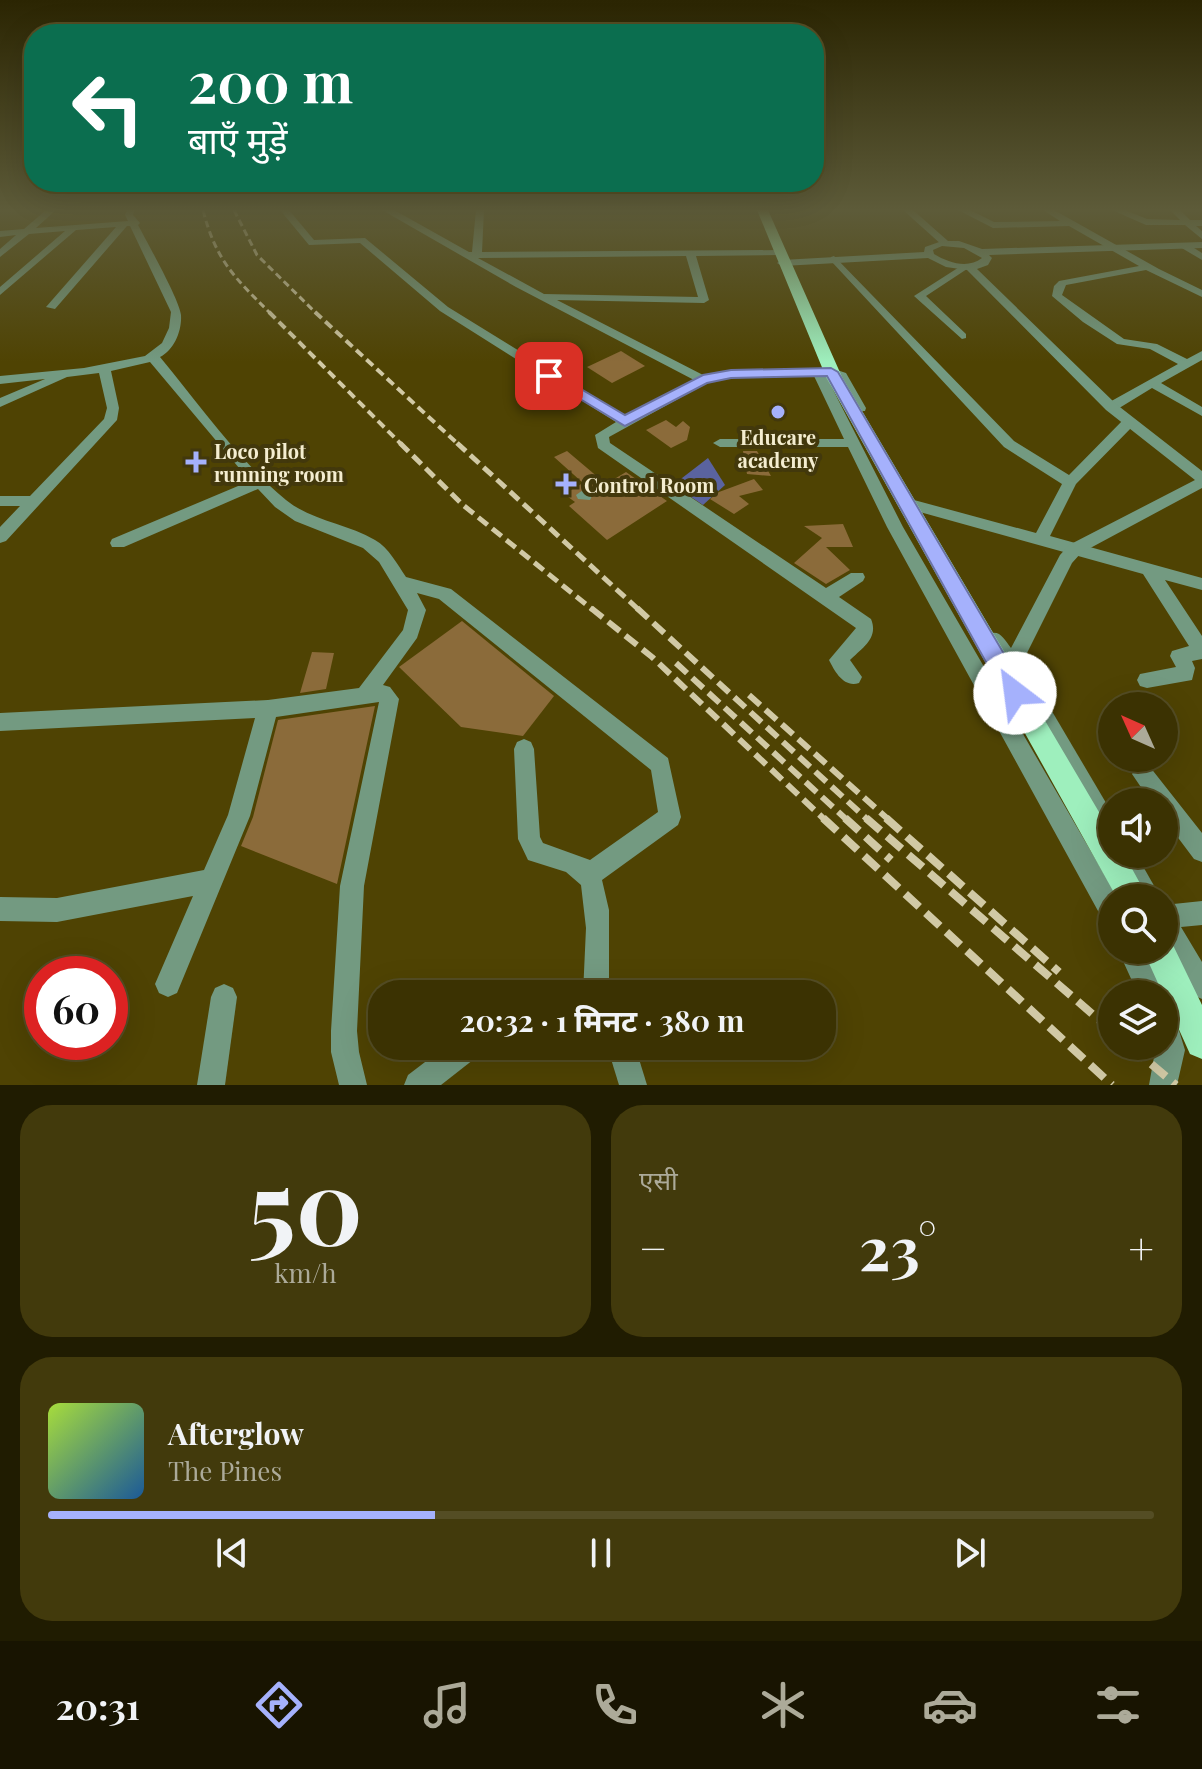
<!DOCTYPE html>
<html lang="hi">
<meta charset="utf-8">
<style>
body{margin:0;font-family:"Playfair Display","Noto Sans Devanagari",serif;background:#423a0c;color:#f1f3f6;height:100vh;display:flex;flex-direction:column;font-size:30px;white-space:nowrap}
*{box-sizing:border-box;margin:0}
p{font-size:26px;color:#acaa99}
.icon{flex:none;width:44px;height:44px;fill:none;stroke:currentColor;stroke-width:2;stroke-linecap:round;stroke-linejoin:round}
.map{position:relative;height:1085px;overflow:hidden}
.details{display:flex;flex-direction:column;gap:20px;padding:20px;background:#201c01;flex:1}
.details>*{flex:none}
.top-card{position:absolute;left:24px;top:24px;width:800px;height:168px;border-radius:32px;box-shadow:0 8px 32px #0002,0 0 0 2px #544d24;background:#0b6e4f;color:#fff;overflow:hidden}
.needle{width:52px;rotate:315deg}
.fabs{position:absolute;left:1098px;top:692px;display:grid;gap:16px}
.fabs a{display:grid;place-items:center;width:80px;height:80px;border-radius:50%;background:#3b3202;box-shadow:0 8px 32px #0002,0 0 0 2px #544d24;font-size:40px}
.speed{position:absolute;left:24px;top:956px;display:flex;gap:16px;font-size:40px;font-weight:700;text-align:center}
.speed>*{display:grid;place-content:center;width:104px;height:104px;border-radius:50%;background:#3b3202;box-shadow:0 8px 32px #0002,0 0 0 2px #544d24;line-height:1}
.speed .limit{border:12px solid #d22;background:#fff;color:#111}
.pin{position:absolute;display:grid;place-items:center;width:68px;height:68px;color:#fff;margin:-34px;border-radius:16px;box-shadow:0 4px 12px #0006}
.me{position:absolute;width:88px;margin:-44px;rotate:330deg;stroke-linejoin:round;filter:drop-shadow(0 0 6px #0008)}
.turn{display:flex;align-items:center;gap:28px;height:168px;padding:0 32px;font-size:36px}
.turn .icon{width:104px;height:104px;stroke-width:2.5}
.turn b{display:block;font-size:56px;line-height:68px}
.big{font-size:60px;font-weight:700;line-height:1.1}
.details .tile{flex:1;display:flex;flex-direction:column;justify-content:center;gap:12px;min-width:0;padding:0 28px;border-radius:32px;background:#423a0c}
.details .dial{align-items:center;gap:0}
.dial b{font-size:104px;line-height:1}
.song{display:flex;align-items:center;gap:24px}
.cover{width:96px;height:96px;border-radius:12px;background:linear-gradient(135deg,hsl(80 70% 55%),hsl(210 70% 35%))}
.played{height:8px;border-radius:4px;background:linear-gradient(90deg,#a5b1fc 35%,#544d24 35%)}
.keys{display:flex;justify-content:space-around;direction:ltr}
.heat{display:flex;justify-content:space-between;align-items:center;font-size:44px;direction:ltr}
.details .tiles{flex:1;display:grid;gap:20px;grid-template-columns:1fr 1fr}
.tile:last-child{grid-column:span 2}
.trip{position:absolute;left:368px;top:980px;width:468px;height:80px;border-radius:32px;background:#3b3202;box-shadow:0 8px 32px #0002,0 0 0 2px #544d24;font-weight:700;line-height:80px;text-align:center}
.dock{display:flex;height:128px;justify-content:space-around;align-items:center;background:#181401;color:#acaa99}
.dock .icon{width:56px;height:56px}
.dock .active{color:#a5b1fc}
.dock b{font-size:36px;color:#f1f3f6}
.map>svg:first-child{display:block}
</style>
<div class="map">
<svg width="1202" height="1085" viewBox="0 0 1202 1085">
<rect width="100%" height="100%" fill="#4f4303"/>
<!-- green -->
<polygon fill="#5a639f" points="708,458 725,485 703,505 673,485"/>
<!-- building -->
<g fill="#8b6b3a">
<polygon points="621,351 645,366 612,383 587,367"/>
<polygon points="666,420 676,427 683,421 690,427 687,440 671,448 646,430"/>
<polygon points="567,451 606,484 626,472 667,501 607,540 569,506 575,502 564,494 583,483 554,457"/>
<polygon points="743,451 757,451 771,476 747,474"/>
<polygon points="754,479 763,490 739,496 749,504 734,514 710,499 719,492"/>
<polygon points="843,524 853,547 826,547 850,570 826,584 794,563 822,538 804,526"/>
<polygon points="462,621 554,696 523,736 461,727 399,667"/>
<polygon points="312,652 334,653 326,689 300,693"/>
<polygon points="375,706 337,884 241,846 253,817 278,720"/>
</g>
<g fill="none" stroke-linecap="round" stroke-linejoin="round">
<!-- minor -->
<g fill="#739a81" fill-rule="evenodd">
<path d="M46 210H56L36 228 128 221 125 215 127 210H135L133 215 140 223 138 225C147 242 180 301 181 315 182 331 174 350 160 357 199 404 239 461 286 500 312 521 346 523 375 540 389 548 397 564 406 577L451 589 668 758 681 817 678 825 602 880 609 910V994H583L586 928 581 885 566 872 528 860 518 839 514 749 517 742 524 739 531 742 534 749 540 837 543 843 590 860 658 812 651 770 439 599 417 593 426 610 417 638 383 685 390 687 399 699 364 886 357 1031 359 1052 367 1085H339L331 1052V1031L340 886 379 702 276 717 250 816 177 993 168 997 159 993 155 984 193 896 57 922 0 921V897L57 898 204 870 228 815 255 718 0 731V713L268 700 359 688 403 630 408 610 379 562 363 548 295 521 275 507 258 489 124 547H112L110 543 112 539 250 481 150 362 111 371 119 408 117 420 6 541 0 543V527L20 506H0V496H30L104 419 107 408 99 373 67 377 0 407V398L45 379 0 384V376L84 368 145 356 162 343 169 328 171 312 130 226H127L55 309 46 307 116 227 76 230 0 295V287L65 231 29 234 0 257V249L16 235 0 237V231L24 229Z"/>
<path d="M280 210H289L314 240 365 238 448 307 626 417 694 380 516 287 382 210H394L403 215 469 252H472L476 210H484L482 252 781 250 783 252 778 255 696 256 709 300 704 303 557 300 705 376 731 370 835 369V375L826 376 903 527 1118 898H1112V923L1103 920 887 527 848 447H720L713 443 720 439H844L814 376 731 378 707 383 609 437 610 443 826 588 851 573H863L865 577 863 581 839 597 871 619C879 638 862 648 850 660L862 677 859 683C844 688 835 672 829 660L856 628 598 448 595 435 616 422 440 311 360 243 309 245ZM686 256 698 297 544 294 478 258Z"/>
<polygon points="903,210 913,210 948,241 948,245 942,245"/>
<polygon points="958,210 970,210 994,222 1060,221 1043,210 1054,210 1159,269 1202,290 1202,297 1146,270 1066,285 1062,295 1124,339 1157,344 1187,359 1202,351 1202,360 1161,383 1202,407 1202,416 1152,388 1116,410 1106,410 1106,404 1178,364 1150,349 1117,344 1083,322 1052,296 1054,286 1059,281 1139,266 1069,226 993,228"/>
<polygon points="1112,210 1125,210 1147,219 1180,220 1170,210 1180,210 1190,220 1202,220 1202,226 1196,226 1202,231 1202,239 1185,225 1146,225"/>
<polygon points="1180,243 1186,243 1202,253 1202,260 1180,247"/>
<polygon points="834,256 1014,441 1069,475 1124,419 1134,419 1134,425 1076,484 1050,536 1202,578 1202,590 1165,580 1202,636 1202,659 1192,661 1195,668 1192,680 1147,688 1140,686 1137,680 1140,674 1176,667 1170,656 1172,651 1189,646 1143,574 909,509 906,505 909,501 914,500 1036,533 1062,484 1004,447 831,261 831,257"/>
<polygon points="964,264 969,267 967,269 926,296 966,334 966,338 962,339 914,296"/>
<polygon points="583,490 592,496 590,500 578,499 576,495"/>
<polygon points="1010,649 1017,652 1112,813 1112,846 1104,843 1003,662 1001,657 1003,652"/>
<polygon points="1143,764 1150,767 1202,833 1202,862 1194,859 1164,819 1164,802 1151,802 1132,774 1136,767"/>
<polygon points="1112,853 1136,854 1161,898 1136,898"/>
<polygon points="1202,901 1202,925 1181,927 1202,962 1202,999 1193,995 1164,946 1164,905"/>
<polygon points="1118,950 1144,950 1165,994 1164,997 1164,994 1138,994"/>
<polygon points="224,984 233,988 237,997 225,1085 197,1085 211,997 215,988"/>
<polygon points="1164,1007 1173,1011 1185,1050 1177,1085 1149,1085 1156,1046 1164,1046"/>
<polygon points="446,1046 482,1046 478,1056 441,1085 404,1085 408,1075"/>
<polygon points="607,1046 635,1046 647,1085 619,1085"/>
</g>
<!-- tertiary -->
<g fill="#739a81" fill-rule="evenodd">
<path d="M942 241H959L982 249 1202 242V248L989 255 992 258 988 265 977 269 1116 404 1202 471V488L1081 553 1072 563 1022 663 1015 666 997 658 985 639 988 634C1000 629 1004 639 1011 648L1060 555 1069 545 1195 480 1106 410 967 270 946 267 928 258 782 266 777 263 782 260 924 252 925 247ZM942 246 964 248 982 258C968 269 949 263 934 254L933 250Z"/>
<polygon points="831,368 846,373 866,408 865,411 855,411 837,378 827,375 827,369"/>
</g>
<!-- primary -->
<g fill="#9eefbd" fill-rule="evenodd">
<polygon points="757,210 768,210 842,377 1112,834 1112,854 1124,854 1148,898 1117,898 826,377"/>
<polygon points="1164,936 1170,939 1202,1005 1202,1059 1190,1054 1143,950 1164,950"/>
</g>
<!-- rail-far4 -->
<g stroke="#d1c9a5" stroke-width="3" stroke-dasharray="7 4" stroke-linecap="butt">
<path d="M203 210C216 261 235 278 271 314"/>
<polyline points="234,210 257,255 317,314"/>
</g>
<!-- rail-far3 -->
<g stroke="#d1c9a5" stroke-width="4" stroke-dasharray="9 5" stroke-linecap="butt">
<polyline points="269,312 402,445"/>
<polyline points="315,312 459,445"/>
</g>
<!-- rail-far2 -->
<g stroke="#d1c9a5" stroke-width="5" stroke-dasharray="12 6" stroke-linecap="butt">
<polyline points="400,443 463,505 593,610"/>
<polyline points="457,443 639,610"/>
</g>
<!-- rail-far1 -->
<g stroke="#d1c9a5" stroke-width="6" stroke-dasharray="15 7" stroke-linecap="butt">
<polyline points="591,608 652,657 825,820"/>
<polyline points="637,608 868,820"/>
<polyline points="676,663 847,820"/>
<polyline points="749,695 889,820"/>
</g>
<!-- rail -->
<g stroke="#d1c9a5" stroke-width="8" stroke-dasharray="19 9" stroke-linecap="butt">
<polyline points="823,818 1112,1085"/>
<polyline points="845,818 891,860"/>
<polyline points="866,818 1112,1031"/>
<polyline points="886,818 1059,972"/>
<polyline points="1130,1046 1176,1085"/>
</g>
</g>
<!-- sky -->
<linearGradient id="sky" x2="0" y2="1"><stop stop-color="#2b2502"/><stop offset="0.58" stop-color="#5d5b39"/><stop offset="1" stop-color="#5d5b39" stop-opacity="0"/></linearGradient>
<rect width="1202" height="362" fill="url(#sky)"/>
<!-- route -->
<polygon fill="#a5b1fc" stroke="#6b73a4" stroke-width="2" points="831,368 838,372 1023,686 1026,693 1023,700 1015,703 1007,700 827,376 731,378 707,383 625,426 542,376 554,373 625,415 703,375 731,370"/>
<!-- markers -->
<g fill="#a5b1fc" stroke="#42380c" stroke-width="3">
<circle cx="778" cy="412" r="8"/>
<path d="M192 450h8v8h8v8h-8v8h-8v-8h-8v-8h8z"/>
<path d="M562 472h8v8h8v8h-8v8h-8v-8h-8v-8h8z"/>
</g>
<g text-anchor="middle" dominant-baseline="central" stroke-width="8" stroke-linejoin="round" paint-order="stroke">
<!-- poi labels -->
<g font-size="20" font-weight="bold" fill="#f4edd0" stroke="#42380c" text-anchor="start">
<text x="778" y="436" text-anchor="middle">Educare<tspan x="778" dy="23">academy</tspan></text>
<text x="214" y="450">Loco pilot<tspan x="214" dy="23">running room</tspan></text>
<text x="584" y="484">Control Room</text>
</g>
</g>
</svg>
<div class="fabs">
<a><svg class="needle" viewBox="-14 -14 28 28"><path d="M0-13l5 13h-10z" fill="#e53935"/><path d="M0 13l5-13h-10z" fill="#acaa99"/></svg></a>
<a><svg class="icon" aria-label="sound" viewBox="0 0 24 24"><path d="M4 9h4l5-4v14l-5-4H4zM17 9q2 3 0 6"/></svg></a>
<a><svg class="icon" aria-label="search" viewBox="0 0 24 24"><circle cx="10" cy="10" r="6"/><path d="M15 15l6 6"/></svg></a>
<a><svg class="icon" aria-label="layers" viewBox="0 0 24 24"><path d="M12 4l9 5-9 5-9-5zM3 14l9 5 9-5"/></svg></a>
</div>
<div class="speed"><div class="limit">60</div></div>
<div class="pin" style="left:549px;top:376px;background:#d93025"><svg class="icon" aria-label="arrive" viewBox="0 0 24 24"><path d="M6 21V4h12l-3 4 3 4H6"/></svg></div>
<svg class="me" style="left:1015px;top:693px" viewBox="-20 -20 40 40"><circle r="19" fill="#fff"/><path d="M0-13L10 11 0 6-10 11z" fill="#a5b1fc"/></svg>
<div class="trip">20:32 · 1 मिनट · 380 m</div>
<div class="top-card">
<div class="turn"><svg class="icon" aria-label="left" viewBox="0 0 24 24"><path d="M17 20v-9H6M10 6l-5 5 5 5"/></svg><div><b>200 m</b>बाएँ मुड़ें</div></div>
</div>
</div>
<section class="details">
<div class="tiles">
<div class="tile dial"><b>50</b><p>km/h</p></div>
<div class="tile"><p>एसी</p>
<div class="heat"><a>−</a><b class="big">23°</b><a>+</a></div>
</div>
<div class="tile">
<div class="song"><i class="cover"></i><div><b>Afterglow</b><p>The Pines</p></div></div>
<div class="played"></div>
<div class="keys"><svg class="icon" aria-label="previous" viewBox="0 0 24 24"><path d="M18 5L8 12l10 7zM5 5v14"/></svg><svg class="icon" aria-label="pause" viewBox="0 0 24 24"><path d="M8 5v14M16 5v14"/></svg><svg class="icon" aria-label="next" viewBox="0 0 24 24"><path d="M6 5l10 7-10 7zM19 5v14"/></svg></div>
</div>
</div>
</section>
<nav class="dock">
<b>20:31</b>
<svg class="icon active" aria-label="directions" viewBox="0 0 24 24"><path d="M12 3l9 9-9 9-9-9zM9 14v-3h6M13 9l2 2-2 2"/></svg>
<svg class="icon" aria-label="music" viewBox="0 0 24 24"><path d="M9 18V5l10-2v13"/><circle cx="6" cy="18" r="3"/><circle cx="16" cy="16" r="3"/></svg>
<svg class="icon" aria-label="phone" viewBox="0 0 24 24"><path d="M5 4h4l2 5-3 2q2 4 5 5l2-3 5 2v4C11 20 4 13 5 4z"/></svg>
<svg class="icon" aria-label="climate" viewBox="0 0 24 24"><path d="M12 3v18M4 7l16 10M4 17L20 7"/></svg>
<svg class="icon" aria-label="car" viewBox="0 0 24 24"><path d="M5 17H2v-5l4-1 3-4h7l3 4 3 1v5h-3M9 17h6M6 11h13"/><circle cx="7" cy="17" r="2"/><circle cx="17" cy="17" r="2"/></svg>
<svg class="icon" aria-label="filters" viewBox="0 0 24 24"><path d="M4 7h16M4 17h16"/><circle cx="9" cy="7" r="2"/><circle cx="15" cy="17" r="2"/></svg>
</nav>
